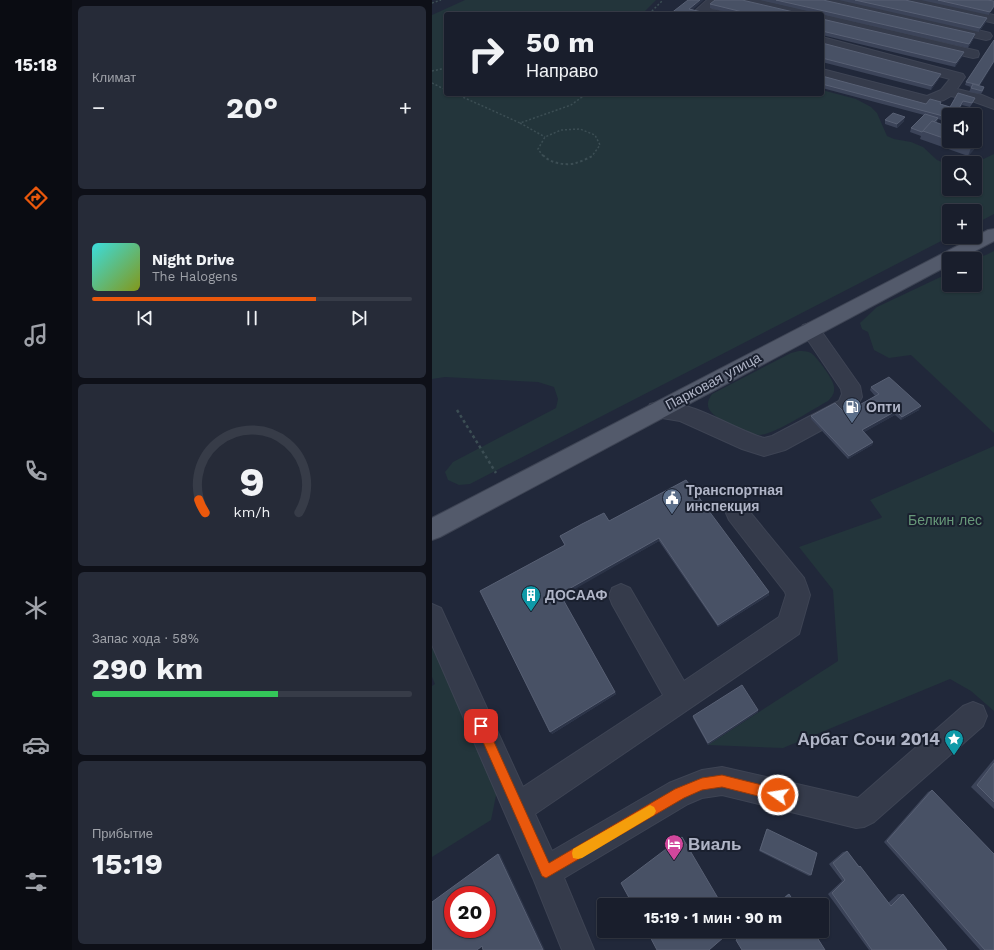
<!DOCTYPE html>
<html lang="ru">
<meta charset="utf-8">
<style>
body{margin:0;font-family:"Work Sans",sans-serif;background:#262b38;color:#f1f3f6;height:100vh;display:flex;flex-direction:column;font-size:15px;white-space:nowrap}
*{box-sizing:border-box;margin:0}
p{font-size:13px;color:#9fa2a9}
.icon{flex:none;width:22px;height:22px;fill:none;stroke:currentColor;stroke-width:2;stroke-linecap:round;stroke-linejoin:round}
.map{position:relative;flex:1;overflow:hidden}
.panel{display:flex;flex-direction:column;gap:6px;padding:6px;background:#0e1018;width:360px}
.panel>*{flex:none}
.banner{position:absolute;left:12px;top:12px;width:380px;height:84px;border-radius:4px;box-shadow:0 1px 3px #0004,0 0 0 1px #373c48;background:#191e2c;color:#f1f3f6;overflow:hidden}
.tools{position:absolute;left:510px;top:108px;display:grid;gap:8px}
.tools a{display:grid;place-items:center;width:40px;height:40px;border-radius:4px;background:#191e2c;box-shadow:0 1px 3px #0004,0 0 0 1px #373c48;font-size:20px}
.speed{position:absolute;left:12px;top:886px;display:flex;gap:8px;font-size:20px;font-weight:700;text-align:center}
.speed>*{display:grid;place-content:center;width:52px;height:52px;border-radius:50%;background:#191e2c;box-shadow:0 1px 3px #0004,0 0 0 1px #373c48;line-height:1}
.speed .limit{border:6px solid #d22;background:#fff;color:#111}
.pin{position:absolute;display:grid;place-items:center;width:34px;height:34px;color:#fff;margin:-17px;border-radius:8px;box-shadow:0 2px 6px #0006}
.me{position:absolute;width:44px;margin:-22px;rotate:283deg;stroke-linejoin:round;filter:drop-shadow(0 0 3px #0008)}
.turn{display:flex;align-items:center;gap:14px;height:84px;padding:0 16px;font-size:18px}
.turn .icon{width:52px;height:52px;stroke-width:2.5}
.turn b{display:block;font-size:28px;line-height:34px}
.big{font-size:30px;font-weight:700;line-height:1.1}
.panel .card{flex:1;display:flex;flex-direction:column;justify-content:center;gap:6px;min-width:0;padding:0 14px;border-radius:6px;background:#262b38}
.panel .dial{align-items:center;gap:0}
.dial svg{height:104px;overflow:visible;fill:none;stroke:#373c48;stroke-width:7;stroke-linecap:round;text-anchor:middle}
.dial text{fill:#f1f3f6;stroke:none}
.song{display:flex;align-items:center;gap:12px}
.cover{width:48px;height:48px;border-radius:6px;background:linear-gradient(135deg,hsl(180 70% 55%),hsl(70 70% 35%))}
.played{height:4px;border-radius:2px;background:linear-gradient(90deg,#ea580c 70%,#373c48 70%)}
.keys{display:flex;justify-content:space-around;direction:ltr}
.heat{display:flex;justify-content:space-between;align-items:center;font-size:22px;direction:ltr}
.charge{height:6px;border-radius:3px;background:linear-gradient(90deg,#34c759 58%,#373c48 0)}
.trip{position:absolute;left:165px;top:898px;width:232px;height:40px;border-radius:4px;background:#191e2c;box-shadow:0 1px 3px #0004,0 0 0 1px #373c48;font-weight:700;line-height:40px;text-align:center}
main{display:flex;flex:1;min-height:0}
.dock{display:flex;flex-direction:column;width:72px;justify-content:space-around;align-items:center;background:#0a0c12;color:#9fa2a9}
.dock .icon{width:28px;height:28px}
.dock .selected{color:#ea580c}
.dock b{font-size:18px;color:#f1f3f6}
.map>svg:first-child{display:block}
</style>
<main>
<nav class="dock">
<b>15:18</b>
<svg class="icon selected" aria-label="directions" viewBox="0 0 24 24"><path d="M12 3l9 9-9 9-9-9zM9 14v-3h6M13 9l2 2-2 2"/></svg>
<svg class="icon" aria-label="music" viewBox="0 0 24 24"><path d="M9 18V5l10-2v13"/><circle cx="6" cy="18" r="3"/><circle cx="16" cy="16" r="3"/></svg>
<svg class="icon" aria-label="phone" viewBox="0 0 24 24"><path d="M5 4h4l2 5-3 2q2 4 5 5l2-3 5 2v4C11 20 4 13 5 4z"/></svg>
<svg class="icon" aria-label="climate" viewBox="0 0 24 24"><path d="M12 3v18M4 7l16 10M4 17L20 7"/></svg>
<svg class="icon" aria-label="car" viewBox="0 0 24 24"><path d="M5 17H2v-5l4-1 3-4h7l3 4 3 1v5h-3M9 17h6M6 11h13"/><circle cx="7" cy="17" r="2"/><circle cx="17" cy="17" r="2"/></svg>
<svg class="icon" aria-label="filters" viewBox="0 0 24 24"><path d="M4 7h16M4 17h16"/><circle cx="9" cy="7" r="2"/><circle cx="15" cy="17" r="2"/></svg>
</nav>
<section class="panel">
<div class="card"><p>Климат</p>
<div class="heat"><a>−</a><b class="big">20°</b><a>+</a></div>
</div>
<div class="card">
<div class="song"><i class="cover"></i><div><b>Night Drive</b><p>The Halogens</p></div></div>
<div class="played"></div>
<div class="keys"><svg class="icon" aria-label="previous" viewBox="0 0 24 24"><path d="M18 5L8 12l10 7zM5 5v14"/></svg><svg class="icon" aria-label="pause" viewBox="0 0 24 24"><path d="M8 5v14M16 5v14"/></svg><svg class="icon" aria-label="next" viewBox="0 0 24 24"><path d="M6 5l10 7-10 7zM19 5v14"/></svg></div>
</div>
<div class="card dial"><svg viewBox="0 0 100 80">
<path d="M14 69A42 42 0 1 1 86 69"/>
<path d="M14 69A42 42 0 0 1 9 59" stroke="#ea580c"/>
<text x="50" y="56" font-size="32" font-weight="700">9</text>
<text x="50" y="72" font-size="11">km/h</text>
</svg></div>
<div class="card"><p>Запас хода · 58%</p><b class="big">290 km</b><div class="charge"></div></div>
<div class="card"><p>Прибытие</p><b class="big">15:19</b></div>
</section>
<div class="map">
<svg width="562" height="950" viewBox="0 0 562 950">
<rect width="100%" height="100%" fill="#21283a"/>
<!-- green -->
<g fill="#23353b">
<polygon points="33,0 224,0 210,14 14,14 14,94 390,94 390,90 424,99 439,107 445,113 455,136 462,139 479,142 491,147 505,160 517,165 517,189 543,189 543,163 562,154 562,151 562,214 543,224 543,211 517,211 517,237 38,484 27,485 16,480 13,472 21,462 124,408 126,399 122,387 106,382 13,377 0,379 0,15"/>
<polygon points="562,251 562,433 479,355 457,358 442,350 436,332 430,329 428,323 445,307 517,273 517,285 543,285 543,259 538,259 554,255"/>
<path d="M367 351C371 351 375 351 379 353 385 357 402 380 402 387 403 393 400 397 396 401 381 409 342 435 327 435 319 435 311 430 304 427 296 423 287 420 280 413 274 407 275 401 280 394L359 353Z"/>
<polygon points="562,446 562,711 539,691 518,679 351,748 276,745 406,661 401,590 367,547 449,518 450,517 438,500"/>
<polygon points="0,643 65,791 59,820 0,857 0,686 3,684 0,677"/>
</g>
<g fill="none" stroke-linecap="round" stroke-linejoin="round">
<defs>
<g id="minor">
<polygon points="275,0 288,0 279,9 290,11 292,14 266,13 264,10"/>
<polygon points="308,0 329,0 377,11 379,14 358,14 310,2"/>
<polygon points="389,0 411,0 554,32 558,33 560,36 558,39 554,40 395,3 391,2"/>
<polygon points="471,0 493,0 562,15 562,23 473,2"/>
<polygon points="390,14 546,51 547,54 546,57 541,58 390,22"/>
<polygon points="390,37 531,74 533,77 525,89 550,95 562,100 562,109 540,101 519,96 512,100 495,104 390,77 390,69 495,96 509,90 518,79 390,45"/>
<path d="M378 323 385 325 428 386 430 397 421 413 353 450 332 456 310 449 248 421 218 416 215 410 218 404C251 394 300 429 332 438L340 436 407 401 410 394 409 389 369 330 371 325Z"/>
<polygon points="305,503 313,506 372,578 375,586 378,595 367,634 103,814 120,851 237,783 270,770 290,767 426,798 531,706 541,702 551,706 555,716 551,726 442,822 432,827 424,828 290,795 270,798 256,804 132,878 162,950 130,950 101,878 0,645 0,604 9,608 91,787 231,695 180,604 177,596 180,588 189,584 198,588 252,681 347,617 354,595 353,592 297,520 294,513 297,506"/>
</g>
<polygon id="major" points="562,229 562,241 528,259 517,259 517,265 8,537 0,540 0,518 556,230"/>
</defs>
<!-- minor casing -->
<use href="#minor" stroke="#3e4454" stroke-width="2"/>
<!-- major casing -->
<use href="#major" stroke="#3e4454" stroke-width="2"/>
<!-- path-far2 -->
<g stroke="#3c4e54" stroke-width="1.5" stroke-dasharray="2 2" stroke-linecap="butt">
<polyline points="0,3 9,0"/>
<polyline points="217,14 231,0"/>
<polyline points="0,71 14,68"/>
<polyline points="0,83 14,90"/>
<polyline points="24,94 88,123 139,105 150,97 150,94"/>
<polyline points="88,123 113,137"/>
<polyline points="111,156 106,149 113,137 129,130 148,129 163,135 168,145 160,156"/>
</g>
<!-- path-far1 -->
<path stroke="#3c4e54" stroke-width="2" stroke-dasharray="2.5 2.5" stroke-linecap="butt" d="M111 155C117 163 134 166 144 163 150 161 157 158 162 155"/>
<!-- path -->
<polyline stroke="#3c4e54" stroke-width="2.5" stroke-dasharray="3 3" stroke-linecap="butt" points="25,410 64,473"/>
<!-- minor -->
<use href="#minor" fill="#353b4b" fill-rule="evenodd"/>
<!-- major -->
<use href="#major" fill="#535a6b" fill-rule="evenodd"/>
</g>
<!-- wall -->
<g fill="#3c4459">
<polygon points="328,0 391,0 542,38 536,48"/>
<polygon points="407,0 473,0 555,18 554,22 547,32"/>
<polygon points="489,0 555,0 562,1 557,15"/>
<polygon points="278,4 370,14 303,14 278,8"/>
<polygon points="390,19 531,55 523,67 390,35"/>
<polygon points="562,40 547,86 552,87 551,91 549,94 537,92 539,87 533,85 534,82"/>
<polygon points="390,43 508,77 499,90 390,62"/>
<polygon points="390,76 494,104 509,102 509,104 518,107 526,93 543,98 542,101 538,107 530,105 524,113 520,112 518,115 517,115 517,118 512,117 509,120 506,119 504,123 517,127 517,141 543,141 546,145 536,156 488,139 489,136 478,132 479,128 492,115 390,88"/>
<polygon points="453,120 472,121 465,128 453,124"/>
<polygon points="439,387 487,410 469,420 463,415 432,432 441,442 440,445 416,459 379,419 379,416 413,413 443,396 438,390"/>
<polygon points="254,480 337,595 286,627 227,541 129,596 184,694 120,734 133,545 128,536 177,521"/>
<polygon points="326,712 276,745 261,718 261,716"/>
<polygon points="562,759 562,809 539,787"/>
<polygon points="500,790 562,950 548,950 452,842 496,792"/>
<polygon points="335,829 379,875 377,876 327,851 334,830"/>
<polygon points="415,851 427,866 428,866 456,903 466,894 471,894 515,950 437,950 396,894 410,881 397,864 411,852"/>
<polygon points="356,894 357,894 364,905 343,905"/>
<polygon points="313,931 381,931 310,950 304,939"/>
</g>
<!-- shaded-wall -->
<g fill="#2c3448">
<polygon points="268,0 272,0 257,13 257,9"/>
<polygon points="562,6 562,8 557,15 558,12"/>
<polygon points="555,18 554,22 547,32 548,28"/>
<polygon points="543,34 542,38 536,48 537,44"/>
<polygon points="532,52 531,55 523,67 524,63"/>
<polygon points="562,61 562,63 546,89 547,85"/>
<polygon points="509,74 508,77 499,90 500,86"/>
<polygon points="531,101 530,105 524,113 526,110"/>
<polygon points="473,117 472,121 465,128 465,124"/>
<polygon points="548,138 546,145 536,156 539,148"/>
<polygon points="489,406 487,410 469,420 470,417"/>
<polygon points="464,411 463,415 429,434 430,430"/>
<polygon points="441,442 440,445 416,459 417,456"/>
<polygon points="227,538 227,541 129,597 128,594"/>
<polygon points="337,592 337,595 286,627 286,625"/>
<polygon points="183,692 184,694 120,734 118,732"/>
<polygon points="326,710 326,712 276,745 276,743"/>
<polygon points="66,854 68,854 113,950 111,950"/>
</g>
<!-- building -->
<g fill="#485165" stroke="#586074" fill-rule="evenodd">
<polygon points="256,0 268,0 257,9 278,14 238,14"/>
<polygon points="283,0 310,0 370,14 319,14 278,4"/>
<polygon points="344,0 391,0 543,34 537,44"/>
<polygon points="423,0 473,0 555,18 548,28"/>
<polygon points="506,0 555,0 562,1 562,6 558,12"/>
<polygon points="390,19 532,52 524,63 390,31"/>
<polygon points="562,40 562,61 547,85 534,82"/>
<polygon points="390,43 509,74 500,86 390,58"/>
<polygon points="390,76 494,104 498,99 509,102 508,104 518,107 526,93 543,98 540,103 531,101 526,110 521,108 518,114 513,113 511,116 390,84"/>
<polygon points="541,84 552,87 550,91 539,88"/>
<polygon points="461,113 473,117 465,124 453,120"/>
<polygon points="493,114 506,118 502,122 500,121 490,132 479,128"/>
<polygon points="500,121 517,127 517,140 491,131"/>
<polygon points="543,136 548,138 539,148 518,141 543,141"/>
<polygon points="457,377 489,406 470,417 464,411 430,430 441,442 417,456 379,416 403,403 413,413 447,394 439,387"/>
<polygon points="254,480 337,592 286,625 227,538 128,594 183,692 118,732 48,591 133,545 128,536 150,524 172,513 177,521"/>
<polygon points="310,685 326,710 276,743 261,716"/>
<polygon points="562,763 562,802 545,785"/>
<polygon points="500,790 562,854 562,950 553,950 455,841"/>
<polygon points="335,829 385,853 379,875 328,850"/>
<polygon points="250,837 290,905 201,905 189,883"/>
<polygon points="415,851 427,867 428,866 459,906 471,894 515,950 440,950 400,893 413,880 401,863"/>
<path d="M66 854 111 950H51L50 946 45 950H0V902ZM21 895H55V929H21Z"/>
<polygon points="357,894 364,905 344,905"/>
<polygon points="215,931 299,931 277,950 225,950"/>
<polygon points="314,931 381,931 393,950 310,950 304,940"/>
</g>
<!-- route -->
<polygon fill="#ea580c" stroke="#983908" points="49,720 53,722 117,863 243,789 270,778 290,775 350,790 352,795 350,799 346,801 290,787 270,790 252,798 114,878 110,876 44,726 45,722"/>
<!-- slow -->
<polygon fill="#f59e0b" points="218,805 222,807 224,811 222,815 150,858 146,859 141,858 140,853 141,849"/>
<!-- icons -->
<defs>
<symbol id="fuel-pin" viewBox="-11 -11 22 30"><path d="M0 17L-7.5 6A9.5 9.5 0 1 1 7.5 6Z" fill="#5c6f8a" stroke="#1a202f"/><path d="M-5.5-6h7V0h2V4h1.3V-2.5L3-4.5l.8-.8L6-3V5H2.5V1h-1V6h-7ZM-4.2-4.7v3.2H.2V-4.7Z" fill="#fff"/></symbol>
<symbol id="civic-pin" viewBox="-11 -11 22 30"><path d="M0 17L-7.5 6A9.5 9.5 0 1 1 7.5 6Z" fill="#5c6f8a" stroke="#1a202f"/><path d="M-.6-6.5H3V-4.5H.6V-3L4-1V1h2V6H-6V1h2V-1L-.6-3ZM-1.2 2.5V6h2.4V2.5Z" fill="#fff"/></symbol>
<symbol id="building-pin" viewBox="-11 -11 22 30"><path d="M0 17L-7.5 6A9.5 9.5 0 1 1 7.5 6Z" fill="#0f9aa8" stroke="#1a202f"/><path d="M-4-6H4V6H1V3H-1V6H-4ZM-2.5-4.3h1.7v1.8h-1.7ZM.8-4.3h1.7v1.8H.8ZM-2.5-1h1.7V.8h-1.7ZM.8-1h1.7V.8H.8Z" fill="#fff"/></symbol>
<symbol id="sight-pin" viewBox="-11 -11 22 30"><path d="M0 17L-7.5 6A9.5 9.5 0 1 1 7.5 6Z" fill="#0f9aa8" stroke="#1a202f"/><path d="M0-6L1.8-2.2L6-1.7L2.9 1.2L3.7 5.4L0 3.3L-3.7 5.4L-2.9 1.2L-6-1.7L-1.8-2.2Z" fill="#fff"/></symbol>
<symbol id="hotel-pin" viewBox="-11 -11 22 30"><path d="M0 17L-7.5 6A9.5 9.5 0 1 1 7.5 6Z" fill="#d1479c" stroke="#1a202f"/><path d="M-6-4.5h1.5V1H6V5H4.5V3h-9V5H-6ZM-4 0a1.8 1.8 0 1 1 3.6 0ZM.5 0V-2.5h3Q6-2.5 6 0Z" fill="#fff"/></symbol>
</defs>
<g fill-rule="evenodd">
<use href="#fuel-pin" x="409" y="396" width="22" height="30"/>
<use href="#civic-pin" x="229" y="487" width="22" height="30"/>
<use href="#building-pin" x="88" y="584" width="22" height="30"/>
<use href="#sight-pin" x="511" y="728" width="22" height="30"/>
<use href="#hotel-pin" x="231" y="833" width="22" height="30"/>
</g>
<g text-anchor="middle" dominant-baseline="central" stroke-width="4" stroke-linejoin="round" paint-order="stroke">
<!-- street labels -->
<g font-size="14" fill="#b0b5c7" stroke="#1a202f">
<text transform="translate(281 381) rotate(-28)">Парковая улица</text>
</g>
<!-- poi labels -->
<g font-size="14" font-weight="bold" fill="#b0b5c7" stroke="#1a202f" text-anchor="start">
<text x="434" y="407">Опти</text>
<text x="254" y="490">Транспортная<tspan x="254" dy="16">инспекция</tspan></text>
<text x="113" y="595">ДОСААФ</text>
</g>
<!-- park labels -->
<g font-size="14" fill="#679879" stroke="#1a202f">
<text x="513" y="520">Белкин лес</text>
</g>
<!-- near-poi labels -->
<g font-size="17" font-weight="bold" fill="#b0b5c7" stroke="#1a202f" text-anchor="end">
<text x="508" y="739">Арбат Сочи 2014</text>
<text x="256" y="844" text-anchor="start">Виаль</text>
</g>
</g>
</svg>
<div class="tools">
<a><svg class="icon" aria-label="sound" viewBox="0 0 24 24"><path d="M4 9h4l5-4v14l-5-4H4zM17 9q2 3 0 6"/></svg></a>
<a><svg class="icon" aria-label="search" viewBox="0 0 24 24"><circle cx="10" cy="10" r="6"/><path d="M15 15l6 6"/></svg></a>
<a>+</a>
<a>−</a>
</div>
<div class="speed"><div class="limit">20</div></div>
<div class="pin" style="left:49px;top:726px;background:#d93025"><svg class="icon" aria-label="arrive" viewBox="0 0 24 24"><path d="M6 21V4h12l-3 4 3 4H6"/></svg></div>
<svg class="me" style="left:346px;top:795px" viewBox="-20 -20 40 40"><circle r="17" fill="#ea580c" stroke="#fff" stroke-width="3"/><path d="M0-11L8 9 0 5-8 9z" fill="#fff"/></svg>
<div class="trip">15:19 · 1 мин · 90 m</div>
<div class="banner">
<div class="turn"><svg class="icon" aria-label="right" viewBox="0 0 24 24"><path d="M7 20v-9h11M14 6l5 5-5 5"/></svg><div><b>50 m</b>Направо</div></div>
</div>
</div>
</main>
